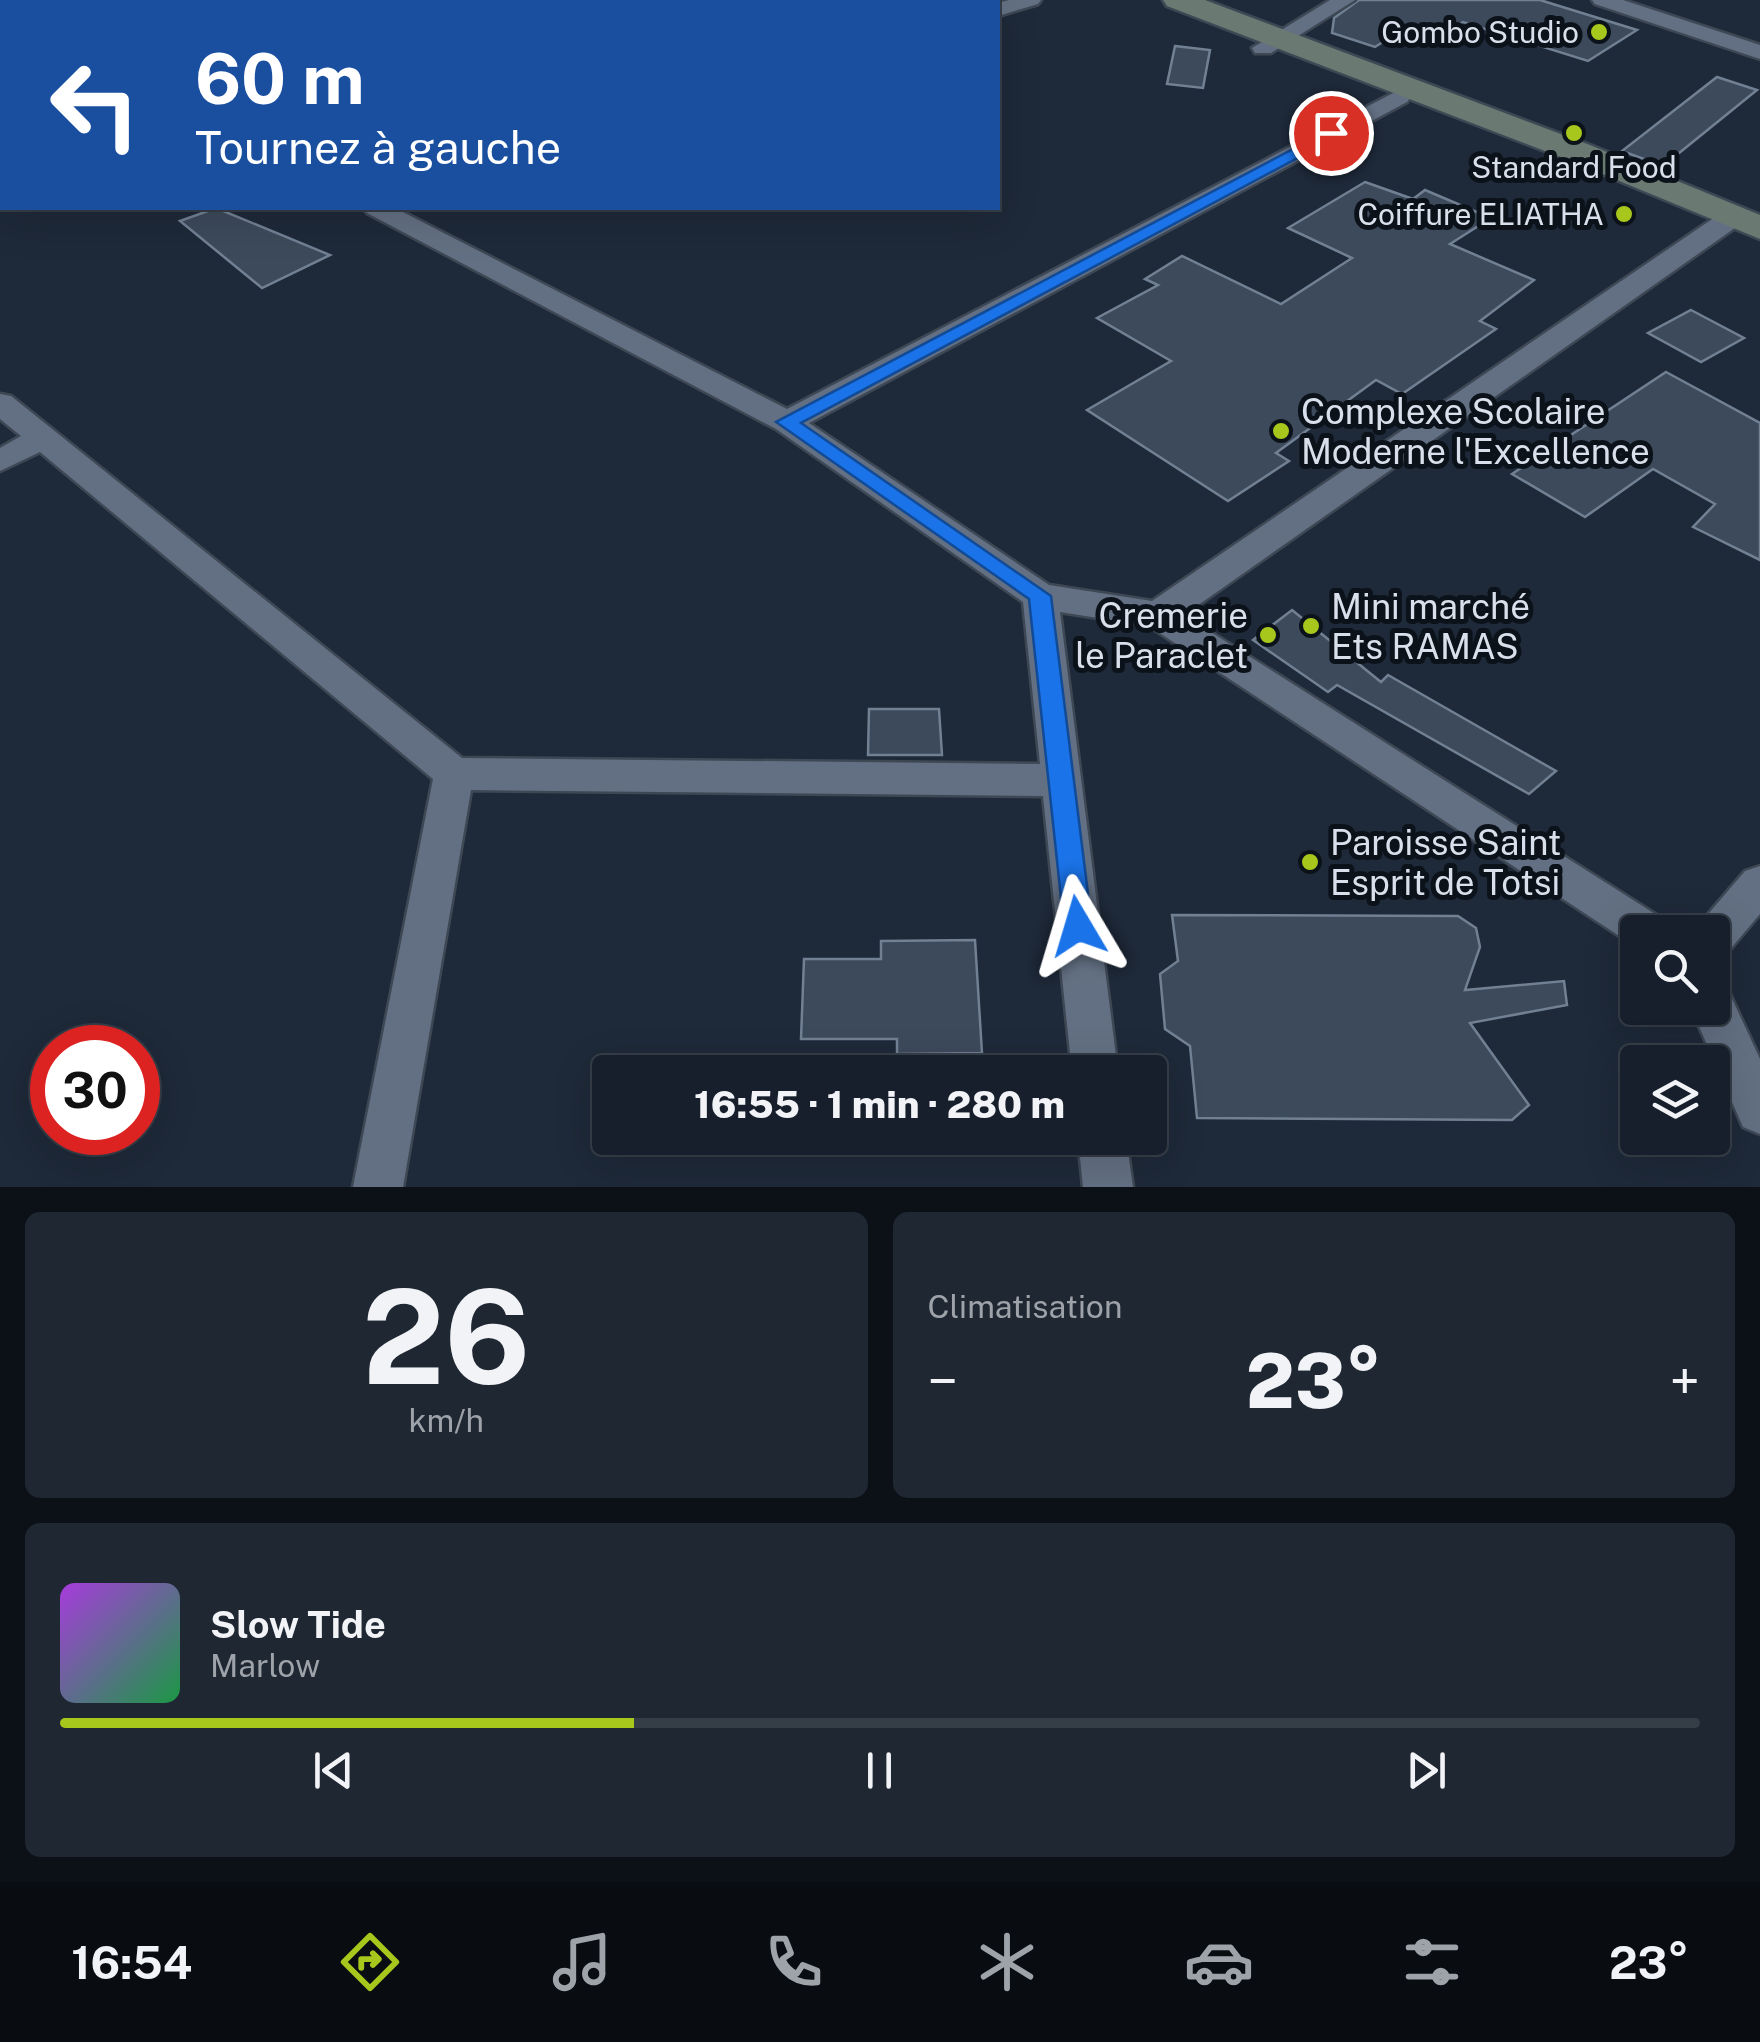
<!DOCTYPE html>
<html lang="fr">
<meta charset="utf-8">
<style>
body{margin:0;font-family:"Public Sans",sans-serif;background:#1f2733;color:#f1f3f6;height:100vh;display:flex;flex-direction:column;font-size:38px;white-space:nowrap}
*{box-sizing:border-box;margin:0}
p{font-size:32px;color:#9ea2a9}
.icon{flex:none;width:55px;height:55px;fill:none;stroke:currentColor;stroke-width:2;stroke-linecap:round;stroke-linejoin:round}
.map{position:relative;height:1187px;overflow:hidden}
.drawer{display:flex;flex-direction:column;gap:25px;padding:25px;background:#0c1118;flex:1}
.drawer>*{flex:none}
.guide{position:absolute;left:0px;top:0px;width:1000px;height:210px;box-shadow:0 10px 40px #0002,0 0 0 2px #353d47;background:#1a4fa0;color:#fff;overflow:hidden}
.controls{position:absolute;left:1620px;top:915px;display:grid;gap:20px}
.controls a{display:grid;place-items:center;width:110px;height:110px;border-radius:10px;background:#161f2b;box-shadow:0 10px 40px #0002,0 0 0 2px #353d47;font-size:50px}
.speed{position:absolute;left:30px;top:1025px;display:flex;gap:20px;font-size:50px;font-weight:700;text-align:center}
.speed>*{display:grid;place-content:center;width:130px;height:130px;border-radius:50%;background:#161f2b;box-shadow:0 10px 40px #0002,0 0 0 2px #353d47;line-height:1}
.speed .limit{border:15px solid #d22;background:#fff;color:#111}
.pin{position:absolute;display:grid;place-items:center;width:85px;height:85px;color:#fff;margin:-42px;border:5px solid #fff;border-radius:50%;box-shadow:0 2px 10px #0007}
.me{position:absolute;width:110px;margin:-55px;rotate:353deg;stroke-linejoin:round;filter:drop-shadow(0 0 8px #0008)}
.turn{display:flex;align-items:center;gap:35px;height:210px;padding:0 30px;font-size:45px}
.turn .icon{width:130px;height:130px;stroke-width:2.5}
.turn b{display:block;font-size:70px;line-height:85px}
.big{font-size:75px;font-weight:800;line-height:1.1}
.drawer .tile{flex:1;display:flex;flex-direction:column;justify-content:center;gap:15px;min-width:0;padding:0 35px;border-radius:15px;background:#1f2733}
.drawer .dial{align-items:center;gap:0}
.dial b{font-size:130px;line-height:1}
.song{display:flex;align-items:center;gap:30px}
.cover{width:120px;height:120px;border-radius:15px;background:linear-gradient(135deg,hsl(280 70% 55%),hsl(140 70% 35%))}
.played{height:10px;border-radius:5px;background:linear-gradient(90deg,#a8c71d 35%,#353d47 35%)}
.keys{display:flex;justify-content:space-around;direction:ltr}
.heat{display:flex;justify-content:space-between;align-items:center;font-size:55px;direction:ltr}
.drawer .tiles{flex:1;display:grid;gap:25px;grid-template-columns:1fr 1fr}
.tile:last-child{grid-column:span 2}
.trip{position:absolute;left:592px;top:1055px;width:575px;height:100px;border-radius:10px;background:#161f2b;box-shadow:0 10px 40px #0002,0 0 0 2px #353d47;font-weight:800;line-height:100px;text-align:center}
.tab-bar{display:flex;height:160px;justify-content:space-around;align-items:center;background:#090c11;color:#9ea2a9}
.tab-bar .icon{width:70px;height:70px}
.tab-bar .on{color:#a8c71d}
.tab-bar b{font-size:45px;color:#f1f3f6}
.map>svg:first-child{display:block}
</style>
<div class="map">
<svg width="1760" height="1187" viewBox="0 0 1760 1187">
<rect width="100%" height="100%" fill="#1e2939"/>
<!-- building -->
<g fill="#3d4a5b" stroke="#728094" stroke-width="2.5">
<polygon points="1359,0 1540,0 1637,30 1588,61 1463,22 1427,45 1396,34 1375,47 1332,33 1334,18"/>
<polygon points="1175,46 1210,50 1203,88 1167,84"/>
<polygon points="1717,77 1757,90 1663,166 1622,151"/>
<polygon points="1365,182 1413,199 1425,190 1491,218 1450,244 1534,280 1480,321 1496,329 1402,394 1376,380 1276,453 1289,461 1228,501 1087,410 1171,361 1097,318 1158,285 1145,279 1182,256 1281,304 1352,258 1288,228"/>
<polygon points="216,208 330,255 262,288 180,221"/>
<polygon points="1691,310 1744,338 1701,362 1648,333"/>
<polygon points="1666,372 1760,423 1760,560 1693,527 1715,504 1653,469 1585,517 1512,474"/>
<polygon points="1292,610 1381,682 1388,675 1556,771 1529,794 1337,685 1328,692 1253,640"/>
<polygon points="869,709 939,709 942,755 868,755"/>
<polygon points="1172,915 1458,916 1476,928 1480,947 1465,990 1564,981 1567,1005 1470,1023 1529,1105 1512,1120 1197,1118 1190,1046 1165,1029 1160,974 1178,961"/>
<polygon points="975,940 982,1053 897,1054 897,1039 801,1039 804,959 881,959 881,941"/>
</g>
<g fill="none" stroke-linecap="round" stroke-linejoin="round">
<defs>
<g id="street">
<polygon points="435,0 460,0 461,2 436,2"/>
<polygon points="735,0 760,0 761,2 736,2"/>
<polygon points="1009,0 1041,0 1038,4 998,16 998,3"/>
<polygon points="1330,0 1355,0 1271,53 1255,53 1252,48"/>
<polygon points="1592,0 1623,0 1760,45 1760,59 1595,4"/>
<polygon points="1399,90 1407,92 1411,97 1407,102 809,423 1049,585 1152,601 1724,211 1742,211 1746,217 1742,223 1184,615 1663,919 1669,932 1638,932 1638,947 1633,945 1149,626 1060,612 1118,1072 1072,1072 1043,796 471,790 403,1187 353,1187 433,779 40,452 0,471 0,448 21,436 0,419 0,394 11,396 462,758 1040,764 1023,602 776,429 367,213 363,208 395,208 787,409"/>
<polygon points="2,166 2,182 0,183 0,167"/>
<polygon points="1760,866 1760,914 1727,953 1712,959 1712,932 1694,932 1697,927 1745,871"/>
<polygon points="1712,984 1728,990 1760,1059 1760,1134 1743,1127 1691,1008 1712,1008"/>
<polygon points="1078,1138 1126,1138 1133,1187 1083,1187"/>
</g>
<polygon id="secondary" points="1163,0 1205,0 1590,145 1760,215 1760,239 1566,159 1167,6"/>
</defs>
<!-- street casing -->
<use href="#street" stroke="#3e4855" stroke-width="5"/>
<!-- secondary casing -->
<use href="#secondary" stroke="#3e4855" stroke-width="5"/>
<!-- street -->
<use href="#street" fill="#637083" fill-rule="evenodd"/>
<!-- secondary -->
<use href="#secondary" fill="#6a7971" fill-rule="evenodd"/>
</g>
<!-- route -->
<polygon fill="#1a73e8" stroke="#114b97" stroke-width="2.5" points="1331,129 1339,133 1337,137 801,423 1051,596 1092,926 1088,935 1078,938 1068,935 1064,926 1029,599 776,422"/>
<!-- markers -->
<g fill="#a8c71d" stroke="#0c1219" stroke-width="4">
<circle cx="1599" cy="32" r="10"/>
<circle cx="1574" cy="133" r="10"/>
<circle cx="1624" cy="214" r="10"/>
<circle cx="1281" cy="431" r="10"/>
<circle cx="1311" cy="626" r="10"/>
<circle cx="1268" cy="635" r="10"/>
<circle cx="1310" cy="862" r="10"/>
</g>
<g text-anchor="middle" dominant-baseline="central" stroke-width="10" stroke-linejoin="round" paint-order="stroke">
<!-- far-poi labels -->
<g font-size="30" fill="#d9e0eb" stroke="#0c1219" text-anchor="end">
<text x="1579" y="32">Gombo Studio</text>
<text x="1574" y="167" text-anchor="middle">Standard Food</text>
<text x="1604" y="214">Coiffure ELIATHA</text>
</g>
<!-- poi labels -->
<g font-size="35" fill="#d9e0eb" stroke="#0c1219" text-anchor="start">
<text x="1301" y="411">Complexe Scolaire<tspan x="1301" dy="40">Moderne l'Excellence</tspan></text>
<text x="1331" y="606">Mini marché<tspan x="1331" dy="40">Ets RAMAS</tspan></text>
<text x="1248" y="615" text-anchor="end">Cremerie<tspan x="1248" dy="40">le Paraclet</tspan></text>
<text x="1330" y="842">Paroisse Saint<tspan x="1330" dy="40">Esprit de Totsi</tspan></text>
</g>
</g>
</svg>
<div class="controls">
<a><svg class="icon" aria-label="search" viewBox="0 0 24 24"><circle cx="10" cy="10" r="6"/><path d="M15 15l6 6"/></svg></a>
<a><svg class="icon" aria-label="layers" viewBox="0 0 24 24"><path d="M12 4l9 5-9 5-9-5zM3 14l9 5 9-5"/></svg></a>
</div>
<div class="speed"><div class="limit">30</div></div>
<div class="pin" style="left:1331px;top:133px;background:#d93025"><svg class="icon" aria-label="arrive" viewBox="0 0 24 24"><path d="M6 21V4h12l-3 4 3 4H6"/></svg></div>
<svg class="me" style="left:1078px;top:926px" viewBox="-20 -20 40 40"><path d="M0-17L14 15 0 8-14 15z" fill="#1a73e8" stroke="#fff" stroke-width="4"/></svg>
<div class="trip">16:55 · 1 min · 280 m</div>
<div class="guide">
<div class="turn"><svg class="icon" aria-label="left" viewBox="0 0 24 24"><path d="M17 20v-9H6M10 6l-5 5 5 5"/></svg><div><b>60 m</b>Tournez à gauche</div></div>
</div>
</div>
<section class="drawer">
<div class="tiles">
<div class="tile dial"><b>26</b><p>km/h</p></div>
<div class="tile"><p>Climatisation</p>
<div class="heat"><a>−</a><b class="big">23°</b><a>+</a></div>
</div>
<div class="tile">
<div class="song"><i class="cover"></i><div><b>Slow Tide</b><p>Marlow</p></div></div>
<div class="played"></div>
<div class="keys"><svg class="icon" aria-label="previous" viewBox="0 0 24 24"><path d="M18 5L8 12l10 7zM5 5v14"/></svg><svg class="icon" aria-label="pause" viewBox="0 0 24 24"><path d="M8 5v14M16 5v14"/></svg><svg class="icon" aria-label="next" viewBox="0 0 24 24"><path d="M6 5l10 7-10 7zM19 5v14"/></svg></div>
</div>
</div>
</section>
<nav class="tab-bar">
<b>16:54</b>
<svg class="icon on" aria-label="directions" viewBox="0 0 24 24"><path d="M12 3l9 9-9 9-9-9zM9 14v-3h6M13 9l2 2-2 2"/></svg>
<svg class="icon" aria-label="music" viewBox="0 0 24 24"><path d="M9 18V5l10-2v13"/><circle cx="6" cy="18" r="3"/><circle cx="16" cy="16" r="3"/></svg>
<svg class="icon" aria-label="phone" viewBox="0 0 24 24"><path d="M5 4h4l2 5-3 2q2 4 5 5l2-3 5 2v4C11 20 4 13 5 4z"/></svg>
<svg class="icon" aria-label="climate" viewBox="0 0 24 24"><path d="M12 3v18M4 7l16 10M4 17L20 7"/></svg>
<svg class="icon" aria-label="car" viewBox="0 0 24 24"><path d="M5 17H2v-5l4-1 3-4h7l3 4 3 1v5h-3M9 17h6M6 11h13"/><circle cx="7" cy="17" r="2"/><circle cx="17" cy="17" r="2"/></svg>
<svg class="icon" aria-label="filters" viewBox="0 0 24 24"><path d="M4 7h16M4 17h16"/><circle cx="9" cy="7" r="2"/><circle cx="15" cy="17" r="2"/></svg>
<b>23°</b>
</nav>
